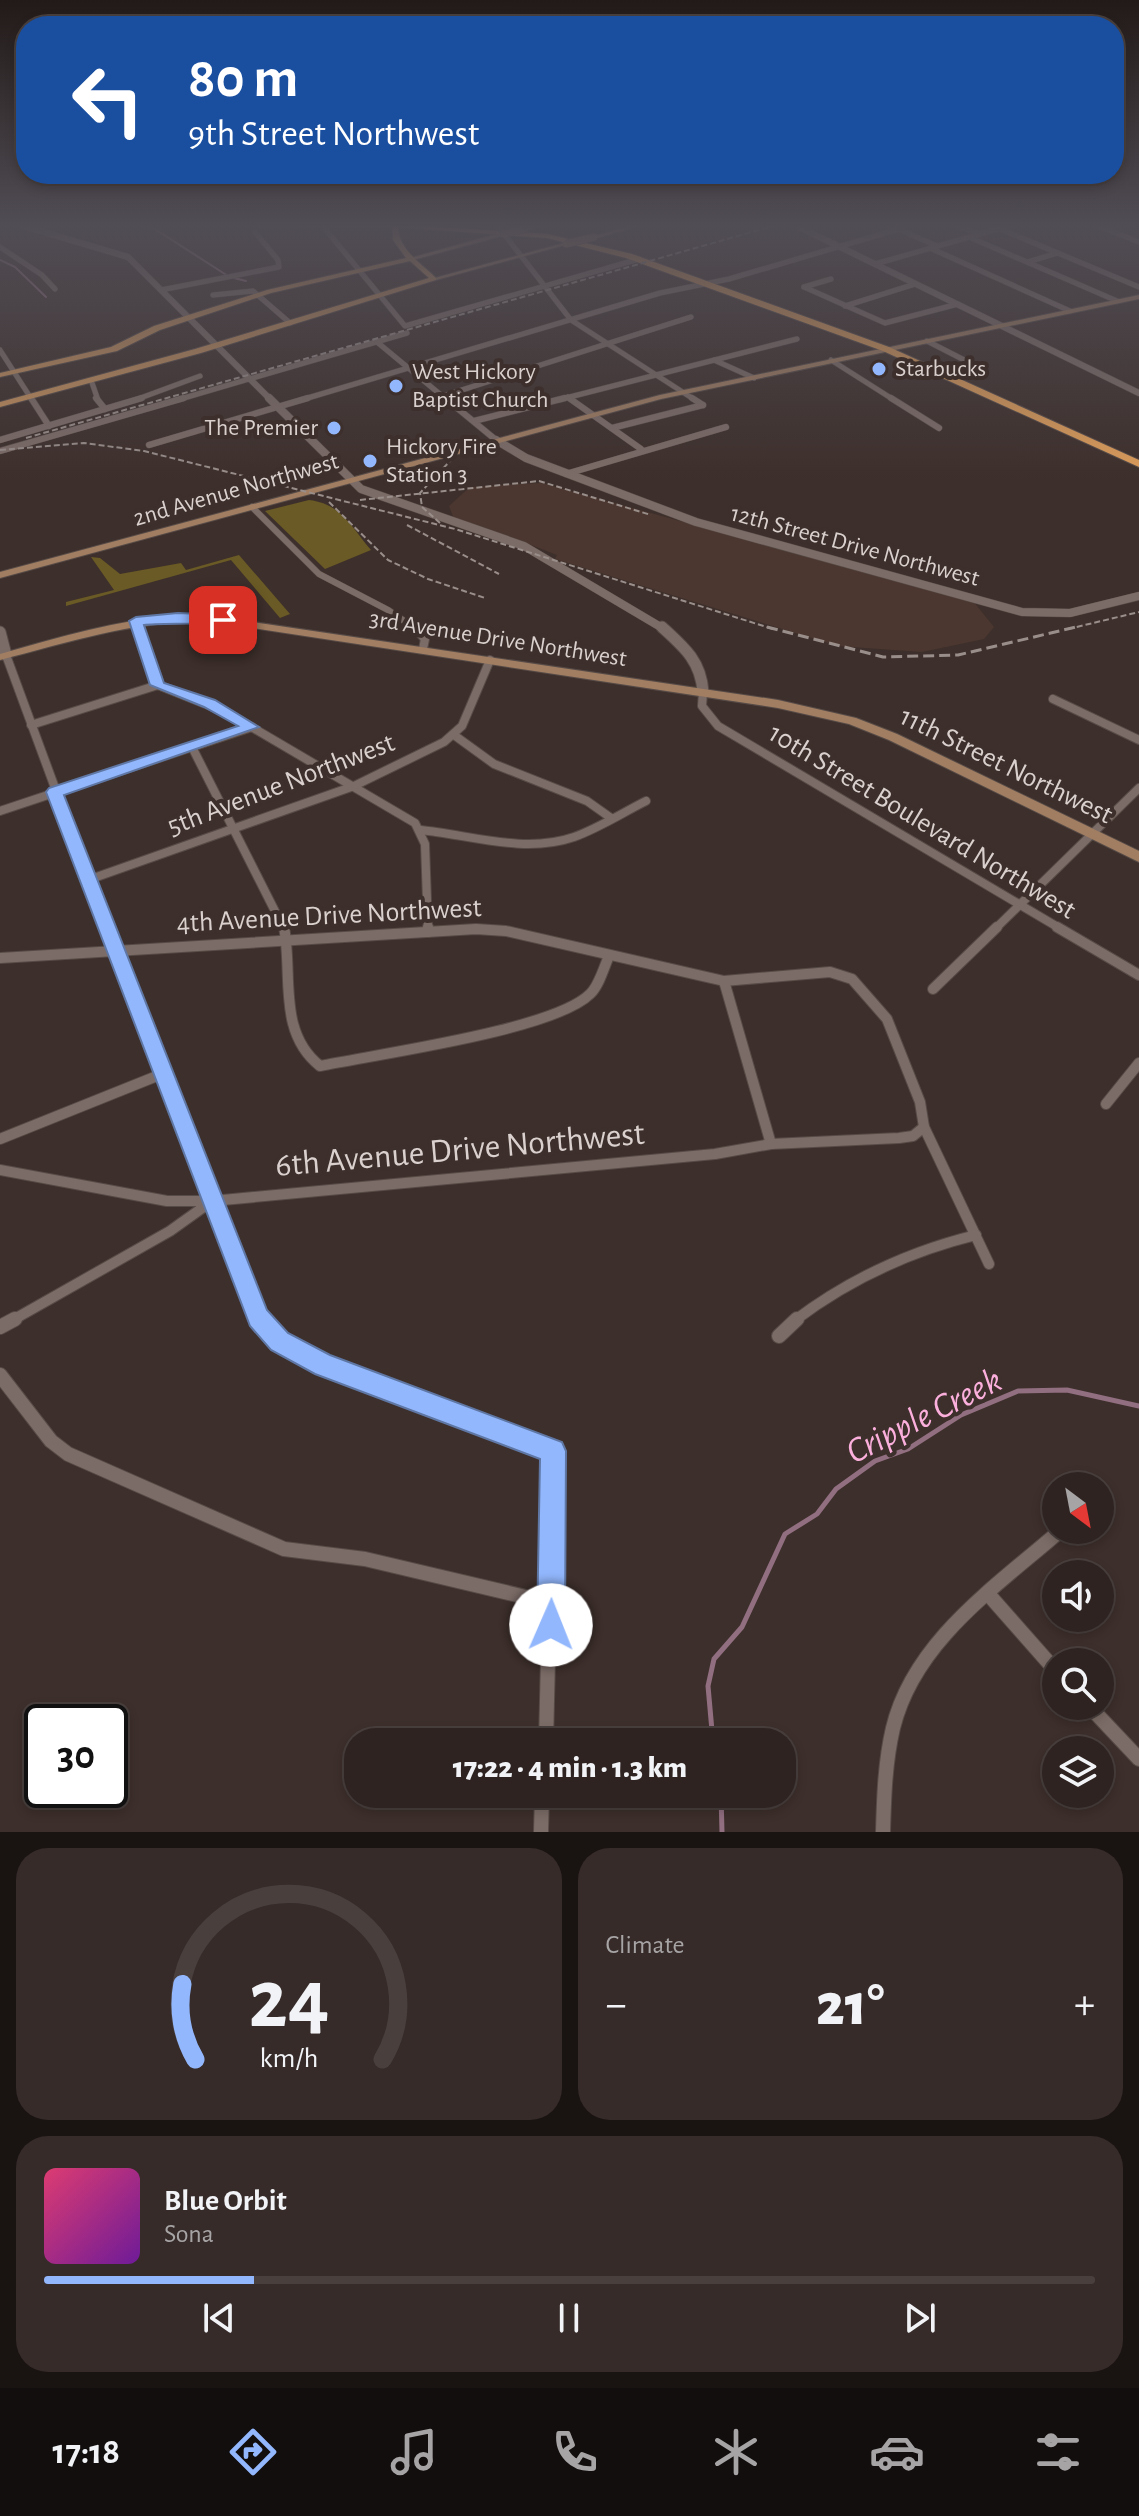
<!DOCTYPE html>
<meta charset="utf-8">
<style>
body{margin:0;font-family:"Alegreya Sans",sans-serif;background:#362b29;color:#f1f3f6;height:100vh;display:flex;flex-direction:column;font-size:30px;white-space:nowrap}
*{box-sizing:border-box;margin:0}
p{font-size:26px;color:#a7a4a5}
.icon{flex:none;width:44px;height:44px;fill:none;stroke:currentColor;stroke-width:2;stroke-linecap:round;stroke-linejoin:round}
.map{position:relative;height:1832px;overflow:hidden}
.sheet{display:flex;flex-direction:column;gap:16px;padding:16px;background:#191312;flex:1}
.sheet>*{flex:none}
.guide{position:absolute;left:16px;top:16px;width:1108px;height:168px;border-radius:32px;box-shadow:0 4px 12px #0003,0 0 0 2px #49403e;background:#1a4fa0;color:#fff;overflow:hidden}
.needle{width:52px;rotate:148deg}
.controls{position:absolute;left:1042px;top:1472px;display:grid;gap:16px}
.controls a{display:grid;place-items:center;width:72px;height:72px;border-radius:50%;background:#2e2320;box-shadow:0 4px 12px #0003,0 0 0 2px #49403e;font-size:40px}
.speed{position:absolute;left:24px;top:1704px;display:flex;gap:16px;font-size:40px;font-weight:700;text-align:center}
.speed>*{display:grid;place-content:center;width:104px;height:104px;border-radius:50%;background:#2e2320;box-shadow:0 4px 12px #0003,0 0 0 2px #49403e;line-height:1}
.speed .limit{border:4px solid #111;border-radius:12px;background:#fff;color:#111}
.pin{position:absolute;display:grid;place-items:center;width:68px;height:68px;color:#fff;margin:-34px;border-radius:16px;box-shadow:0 4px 12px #0006}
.me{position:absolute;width:88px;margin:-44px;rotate:1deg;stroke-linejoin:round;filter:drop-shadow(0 0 6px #0008)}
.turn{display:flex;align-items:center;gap:28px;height:168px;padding:0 40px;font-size:36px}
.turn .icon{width:104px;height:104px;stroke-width:2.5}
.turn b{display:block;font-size:56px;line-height:68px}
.big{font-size:60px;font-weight:800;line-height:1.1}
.sheet .widget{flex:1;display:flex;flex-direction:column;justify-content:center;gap:12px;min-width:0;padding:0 28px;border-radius:32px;background:#362b29}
.sheet .dial{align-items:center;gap:0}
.dial svg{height:208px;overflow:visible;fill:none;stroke:#49403e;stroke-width:7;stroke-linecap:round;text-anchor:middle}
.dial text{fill:#f1f3f6;stroke:none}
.song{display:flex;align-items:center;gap:24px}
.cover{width:96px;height:96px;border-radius:12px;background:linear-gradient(135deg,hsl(340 70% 55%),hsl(280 70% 35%))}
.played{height:8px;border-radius:4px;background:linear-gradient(90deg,#92b7fd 20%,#49403e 20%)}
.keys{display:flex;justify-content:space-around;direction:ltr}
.heat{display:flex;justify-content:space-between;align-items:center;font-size:44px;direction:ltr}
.sheet .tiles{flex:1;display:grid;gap:16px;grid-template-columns:1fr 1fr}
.widget:last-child{grid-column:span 2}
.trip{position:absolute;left:344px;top:1728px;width:452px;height:80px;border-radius:32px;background:#2e2320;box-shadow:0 4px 12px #0003,0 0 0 2px #49403e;font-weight:800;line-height:80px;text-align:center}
.tab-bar{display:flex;height:128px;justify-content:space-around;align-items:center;background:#120e0d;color:#a7a4a5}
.tab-bar .icon{width:56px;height:56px}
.tab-bar .on{color:#92b7fd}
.tab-bar b{font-size:36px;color:#f1f3f6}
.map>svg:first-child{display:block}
</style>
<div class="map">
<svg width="1139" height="1832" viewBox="0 0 1139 1832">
<rect width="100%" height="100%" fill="#3d2f2b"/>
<!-- built -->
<polygon fill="#4b3730" points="541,483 973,601 994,627 984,639 922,652 838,646 555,559 557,555 521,541 454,519 449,506 470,487"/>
<!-- forest -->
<g fill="#6a5a25">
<path d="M309 500C342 504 351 527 371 550L325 569 265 511Z"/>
<polygon points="239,555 290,614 280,618 231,560 66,606 66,602 114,590 91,557 100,558 120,574 181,563 186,570"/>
</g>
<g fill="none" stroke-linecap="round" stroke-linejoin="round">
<!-- stream-far1 -->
<g stroke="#916e80" stroke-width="2">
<polyline points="147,224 228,276"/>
<polyline points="0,260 15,267 46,297"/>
<polyline points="234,278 246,281"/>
</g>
<!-- stream -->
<g stroke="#916e80" stroke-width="5">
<polyline points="713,1742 708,1686 714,1659 742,1627 785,1534 817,1514 836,1489 875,1461 908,1449 961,1415 1018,1391 1067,1390 1139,1406"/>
<polyline points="721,1794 722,1832"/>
</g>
<defs>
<g id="minor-far4">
<polyline points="887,224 937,246"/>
<polyline points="952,224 978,233"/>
<polyline points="1093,224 1139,242"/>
<polyline points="998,228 1139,287"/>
<polyline points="326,230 405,326 639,259"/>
<polyline points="504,234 571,320 695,400"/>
<polyline points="969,237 1117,301"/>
<polyline points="0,247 42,275 55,289"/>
<polyline points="930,248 1070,311"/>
<polyline points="1028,262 1057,253"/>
<polyline points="875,264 1015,224"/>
<polyline points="804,287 885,323 958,304"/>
<polyline points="804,287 831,279"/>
<polyline points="161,290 279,267 278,260 255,232"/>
<polyline points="213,295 253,291 290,323"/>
<polyline points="845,306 915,284"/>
<polyline points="927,341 974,365"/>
<polyline points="377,342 447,400"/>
<polyline points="0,350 32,400"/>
<polyline points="714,360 754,378"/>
<polyline points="831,360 894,400"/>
<polyline points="91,380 98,400"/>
<polyline points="443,396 691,317"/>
<polyline points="568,397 572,400"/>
<polyline points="135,400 200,376"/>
<polyline points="177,400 407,333"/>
<polyline points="301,400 660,293 729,279 899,229"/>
<polyline points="558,400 797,339"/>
</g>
<g id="minor-far3">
<polyline points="31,398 49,426"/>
<polyline points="96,398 105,409"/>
<polyline points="445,398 496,440"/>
<polyline points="569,398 641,449"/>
<polyline points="692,398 703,405"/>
<polyline points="891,398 939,428"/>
<polyline points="474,421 565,398"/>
<polyline points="612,428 703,405"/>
<polyline points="0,440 142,398"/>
<polyline points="149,445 308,398"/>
<polyline points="0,451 184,398"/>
<polyline points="566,474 726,427"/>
<polyline points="252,507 319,574 388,610 416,629"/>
<polyline points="136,621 139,629"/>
</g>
<g id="minor-far2">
<polyline points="138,627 158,685"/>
<polyline points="414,627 425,639 423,649"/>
<polyline points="6,655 107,929"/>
<polyline points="158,685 226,712 415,823 425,844 428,929"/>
<polyline points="703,692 702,706 718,726 1061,929"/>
<polyline points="1053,699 1139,740"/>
<polyline points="31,725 158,685"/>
<polyline points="454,735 494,764 587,801 611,818"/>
<polyline points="192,747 284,929"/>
<polyline points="0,811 252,727"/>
<path d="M421 830C470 835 525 854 574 837 599 828 622 813 646 801"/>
<polyline points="88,880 354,786 444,742 462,726 490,660"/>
<polyline points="995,929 1139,788"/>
</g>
<g id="minor-far1">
<polyline points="106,927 261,1321"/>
<path d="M284 927C293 975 277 1032 320 1066 377 1054 554 1030 590 994 599 986 604 967 609 956"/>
<polyline points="428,927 428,932"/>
<polyline points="1057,927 1139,975"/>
<polyline points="0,958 476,929 506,931 724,981 830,972 852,979 887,1019 920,1102 924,1127 989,1264"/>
<polyline points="724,981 771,1144"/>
<polyline points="933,989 997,927"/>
<polyline points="1106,1104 1139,1063"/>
<polyline points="0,1139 162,1074"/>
<polyline points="0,1170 167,1201 212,1201 715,1154 771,1144 899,1138 913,1136 924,1127"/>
<polyline points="11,1321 170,1231 212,1201"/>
<path d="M794 1321C848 1280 911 1251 976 1235"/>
</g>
<g id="minor">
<polyline points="259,1319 279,1341 324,1365 553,1451 546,1742"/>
<polyline points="0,1327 15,1319"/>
<polyline points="779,1336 797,1319"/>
<polyline points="0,1375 51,1441 68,1454 284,1549 365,1559 551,1603"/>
<polyline points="989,1595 1056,1671"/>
<polyline points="1089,1706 1139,1759"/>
<polyline points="541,1832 542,1794"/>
<path d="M883 1832C884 1797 885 1762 893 1728 914 1641 997 1586 1061 1530"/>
</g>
<g id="tertiary-far2">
<polyline points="17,224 128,257 271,400"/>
<polyline points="793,224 1139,393"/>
</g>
<g id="tertiary-far1">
<polyline points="269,398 361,489 524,546 664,629"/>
<polyline points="496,440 526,458 696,522 1022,612 1070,613 1139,596"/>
</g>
<g id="tertiary">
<path d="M662 627C684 647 701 661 703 692"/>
<polyline points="0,632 6,655"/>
</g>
<g id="secondary">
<polygon points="540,224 549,224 524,231 521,229"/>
<polygon points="637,224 645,224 594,239 591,237"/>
<polygon points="504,232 506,235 413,260 410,258"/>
<polygon points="564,243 569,244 436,280 431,279"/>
<polygon points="1139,295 1139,299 661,399 0,578 0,572 660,395"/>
<path d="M179 615H206L778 700 856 718 897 734 1139 851V862L889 740 849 724 778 708 206 621C134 621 69 642 0 660V654C59 637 118 620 179 615Z"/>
</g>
<path id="primary" d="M392 224H398C397 249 420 262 436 278V280L201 353 0 407V402L195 349 429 278 410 261 271 293 160 330 117 351 0 377V373L111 347 154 326 267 290 406 258 393 240Z"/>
<polygon id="trunk" points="391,224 547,234 632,254 889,347 1139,460 1139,467 883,351 626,258 547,238 394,227"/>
<polygon id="motorway" points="262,224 397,224 398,225 394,227 266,226"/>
</defs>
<!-- minor-far4 casing -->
<use href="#minor-far4" stroke="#574b47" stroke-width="6"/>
<!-- minor-far3 casing -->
<use href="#minor-far3" stroke="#574b47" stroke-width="7"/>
<!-- minor-far2 casing -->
<use href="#minor-far2" stroke="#574b47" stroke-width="10"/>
<!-- minor-far1 casing -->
<use href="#minor-far1" stroke="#574b47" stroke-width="12"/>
<!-- minor casing -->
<use href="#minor" stroke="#574b47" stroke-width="16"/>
<!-- tertiary-far2 casing -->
<use href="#tertiary-far2" stroke="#574b47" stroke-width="7"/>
<!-- tertiary-far1 casing -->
<use href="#tertiary-far1" stroke="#574b47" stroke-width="9"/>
<!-- tertiary casing -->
<use href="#tertiary" stroke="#574b47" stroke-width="13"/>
<!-- secondary casing -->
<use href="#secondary" stroke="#574b47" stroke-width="2"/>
<!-- primary casing -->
<use href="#primary" stroke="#574b47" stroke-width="2"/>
<!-- trunk casing -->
<use href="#trunk" stroke="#574b47" stroke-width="2"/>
<!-- motorway casing -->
<use href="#motorway" stroke="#574b47" stroke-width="2"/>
<!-- minor-far4 -->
<use href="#minor-far4" stroke="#7c6c67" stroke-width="5"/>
<!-- minor-far3 -->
<use href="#minor-far3" stroke="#7c6c67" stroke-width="6"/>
<!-- minor-far2 -->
<use href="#minor-far2" stroke="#7c6c67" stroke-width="8"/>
<!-- minor-far1 -->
<use href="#minor-far1" stroke="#7c6c67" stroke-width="10"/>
<!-- minor -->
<use href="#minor" stroke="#7c6c67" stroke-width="14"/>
<!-- tertiary-far2 -->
<use href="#tertiary-far2" stroke="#7c6c67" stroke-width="6"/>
<!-- tertiary-far1 -->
<use href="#tertiary-far1" stroke="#7c6c67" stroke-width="8"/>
<!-- tertiary -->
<use href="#tertiary" stroke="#7c6c67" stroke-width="11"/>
<!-- secondary -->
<use href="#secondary" fill="#a17e62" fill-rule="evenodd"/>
<!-- primary -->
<use href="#primary" fill="#c6915d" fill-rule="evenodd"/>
<!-- trunk -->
<use href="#trunk" fill="#de9d5a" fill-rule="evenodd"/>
<!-- motorway -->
<use href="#motorway" fill="#f7a957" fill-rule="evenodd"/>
<!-- rail-far1 -->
<g stroke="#998e8a" stroke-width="2" stroke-dasharray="6 3" stroke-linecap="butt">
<polyline points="26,438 780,224"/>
<polyline points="0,450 84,443 144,451 455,529 773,629"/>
<polyline points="360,500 539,481 651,515"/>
<polyline points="329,502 388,560 428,579 485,598"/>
<polyline points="440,523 422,507 420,493 451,460"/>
<polyline points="407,525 499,574"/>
<polyline points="1068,629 1139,612"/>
</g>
<!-- rail -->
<polyline stroke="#998e8a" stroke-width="3" stroke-dasharray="11 5" stroke-linecap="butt" points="767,627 883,657 958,655 1076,627"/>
<defs>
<polyline id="minor-bridge" points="499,227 504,234"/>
<g id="secondary-bridge">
<polyline points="504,234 524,229"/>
<polyline points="566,244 594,237"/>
</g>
</defs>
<!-- minor-bridge casing -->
<use href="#minor-bridge" stroke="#574b47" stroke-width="6" stroke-linecap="butt"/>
<!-- secondary-bridge casing -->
<use href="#secondary-bridge" stroke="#574b47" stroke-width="8" stroke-linecap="butt"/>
<!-- minor-bridge -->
<use href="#minor-bridge" stroke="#7c6c67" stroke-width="5"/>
<!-- secondary-bridge -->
<use href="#secondary-bridge" stroke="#a17e62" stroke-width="7"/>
</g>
<!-- sky -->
<linearGradient id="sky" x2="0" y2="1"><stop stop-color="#221a18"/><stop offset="0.47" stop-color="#514d55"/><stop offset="1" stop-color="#514d55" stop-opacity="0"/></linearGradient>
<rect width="1139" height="480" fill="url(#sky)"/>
<!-- route -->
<path fill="#92b7fd" stroke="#5f77a4" stroke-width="2" d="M178 613 223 615 230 620C223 625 161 623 144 625L164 683 215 700 259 727 64 795 267 1310 288 1333 330 1355 562 1442 566 1451 565 1625 561 1635 551 1639 541 1635 537 1625 540 1459 315 1374 271 1350 250 1326 46 792 49 788 238 726 204 707 150 685 129 621 136 617Z"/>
<!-- markers -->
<g fill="#92b7fd" stroke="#3d2f2b" stroke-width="3">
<circle cx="879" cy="369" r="8"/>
<circle cx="396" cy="386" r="8"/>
<circle cx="334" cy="428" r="8"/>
<circle cx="370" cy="461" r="8"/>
</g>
<g text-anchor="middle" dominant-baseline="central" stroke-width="8" stroke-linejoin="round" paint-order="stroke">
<!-- far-poi labels -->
<g font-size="24" fill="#dad1ce" stroke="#3d2f2b" text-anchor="start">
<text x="895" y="369">Starbucks</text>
<text x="412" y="372">West Hickory<tspan x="412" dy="28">Baptist Church</tspan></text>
<text x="318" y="428" text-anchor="end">The Premier</text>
<text x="386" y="447">Hickory Fire<tspan x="386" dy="28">Station 3</tspan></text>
</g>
<!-- far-street labels -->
<g font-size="24" fill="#dad1ce" stroke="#3d2f2b">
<text transform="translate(236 490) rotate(-16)">2nd Avenue Northwest</text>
<text transform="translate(855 546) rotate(15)">12th Street Drive Northwest</text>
<text transform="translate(498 639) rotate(9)">3rd Avenue Drive Northwest</text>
</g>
<!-- street labels -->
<g font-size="28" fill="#dad1ce" stroke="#3d2f2b">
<text transform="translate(1006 766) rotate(26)">11th Street Northwest</text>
<text transform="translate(281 785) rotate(-21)">5th Avenue Northwest</text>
<text transform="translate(922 822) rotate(31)">10th Street Boulevard Northwest</text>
<text transform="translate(329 916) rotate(-3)">4th Avenue Drive Northwest</text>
</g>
<!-- near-street labels -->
<g font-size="34" fill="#dad1ce" stroke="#3d2f2b">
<text transform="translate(460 1150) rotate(-5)">6th Avenue Drive Northwest</text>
</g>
<!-- near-water labels -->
<g font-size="36" font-style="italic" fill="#fbafdc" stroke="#3d2f2b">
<text transform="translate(924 1416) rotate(-27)">Cripple Creek</text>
</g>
</g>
</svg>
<div class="controls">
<a><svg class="needle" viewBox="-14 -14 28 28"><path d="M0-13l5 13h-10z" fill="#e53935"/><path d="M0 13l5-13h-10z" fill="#a7a4a5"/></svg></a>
<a><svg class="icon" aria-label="sound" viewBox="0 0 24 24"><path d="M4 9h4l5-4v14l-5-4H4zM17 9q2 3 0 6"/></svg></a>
<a><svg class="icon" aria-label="search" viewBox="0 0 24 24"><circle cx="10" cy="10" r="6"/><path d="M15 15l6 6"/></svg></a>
<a><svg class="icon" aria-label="layers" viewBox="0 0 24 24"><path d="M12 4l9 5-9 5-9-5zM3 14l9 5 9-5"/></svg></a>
</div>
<div class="speed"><div class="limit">30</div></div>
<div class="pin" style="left:223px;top:620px;background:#d93025"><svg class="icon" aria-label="arrive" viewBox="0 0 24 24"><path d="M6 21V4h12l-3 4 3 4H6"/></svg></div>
<svg class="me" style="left:551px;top:1625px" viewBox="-20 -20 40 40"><circle r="19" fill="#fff"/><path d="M0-13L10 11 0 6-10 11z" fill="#92b7fd"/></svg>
<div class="trip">17:22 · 4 min · 1.3 km</div>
<div class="guide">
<div class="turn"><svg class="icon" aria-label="left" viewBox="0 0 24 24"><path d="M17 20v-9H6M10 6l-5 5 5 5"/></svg><div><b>80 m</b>9th Street Northwest</div></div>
</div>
</div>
<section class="sheet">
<div class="tiles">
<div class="widget dial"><svg viewBox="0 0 100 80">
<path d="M14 69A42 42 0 1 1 86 69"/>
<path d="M14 69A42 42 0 0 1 9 40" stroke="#92b7fd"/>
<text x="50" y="56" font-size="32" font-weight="700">24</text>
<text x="50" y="72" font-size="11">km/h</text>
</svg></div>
<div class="widget"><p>Climate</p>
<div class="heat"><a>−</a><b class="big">21°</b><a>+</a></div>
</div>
<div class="widget">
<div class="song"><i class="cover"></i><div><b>Blue Orbit</b><p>Sona</p></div></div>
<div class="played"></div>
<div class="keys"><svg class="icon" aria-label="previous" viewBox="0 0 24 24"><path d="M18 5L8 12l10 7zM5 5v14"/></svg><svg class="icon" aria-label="pause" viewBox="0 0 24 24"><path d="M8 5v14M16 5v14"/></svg><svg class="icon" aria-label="next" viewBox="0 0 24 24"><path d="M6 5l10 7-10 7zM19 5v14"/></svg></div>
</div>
</div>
</section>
<nav class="tab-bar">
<b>17:18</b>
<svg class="icon on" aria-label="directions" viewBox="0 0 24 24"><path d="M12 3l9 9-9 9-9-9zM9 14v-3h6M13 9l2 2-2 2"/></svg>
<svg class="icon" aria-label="music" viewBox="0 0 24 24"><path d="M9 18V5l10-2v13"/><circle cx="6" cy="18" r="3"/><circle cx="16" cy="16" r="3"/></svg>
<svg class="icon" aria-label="phone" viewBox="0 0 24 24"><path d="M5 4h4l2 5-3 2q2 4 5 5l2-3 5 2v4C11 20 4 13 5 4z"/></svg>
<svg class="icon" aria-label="climate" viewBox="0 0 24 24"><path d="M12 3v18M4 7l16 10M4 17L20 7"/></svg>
<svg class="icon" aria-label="car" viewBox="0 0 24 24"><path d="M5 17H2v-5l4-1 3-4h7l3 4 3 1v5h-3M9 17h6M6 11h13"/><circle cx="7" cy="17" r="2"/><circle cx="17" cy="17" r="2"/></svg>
<svg class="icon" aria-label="filters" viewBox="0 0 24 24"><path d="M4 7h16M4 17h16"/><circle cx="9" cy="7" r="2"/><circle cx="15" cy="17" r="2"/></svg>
</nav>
